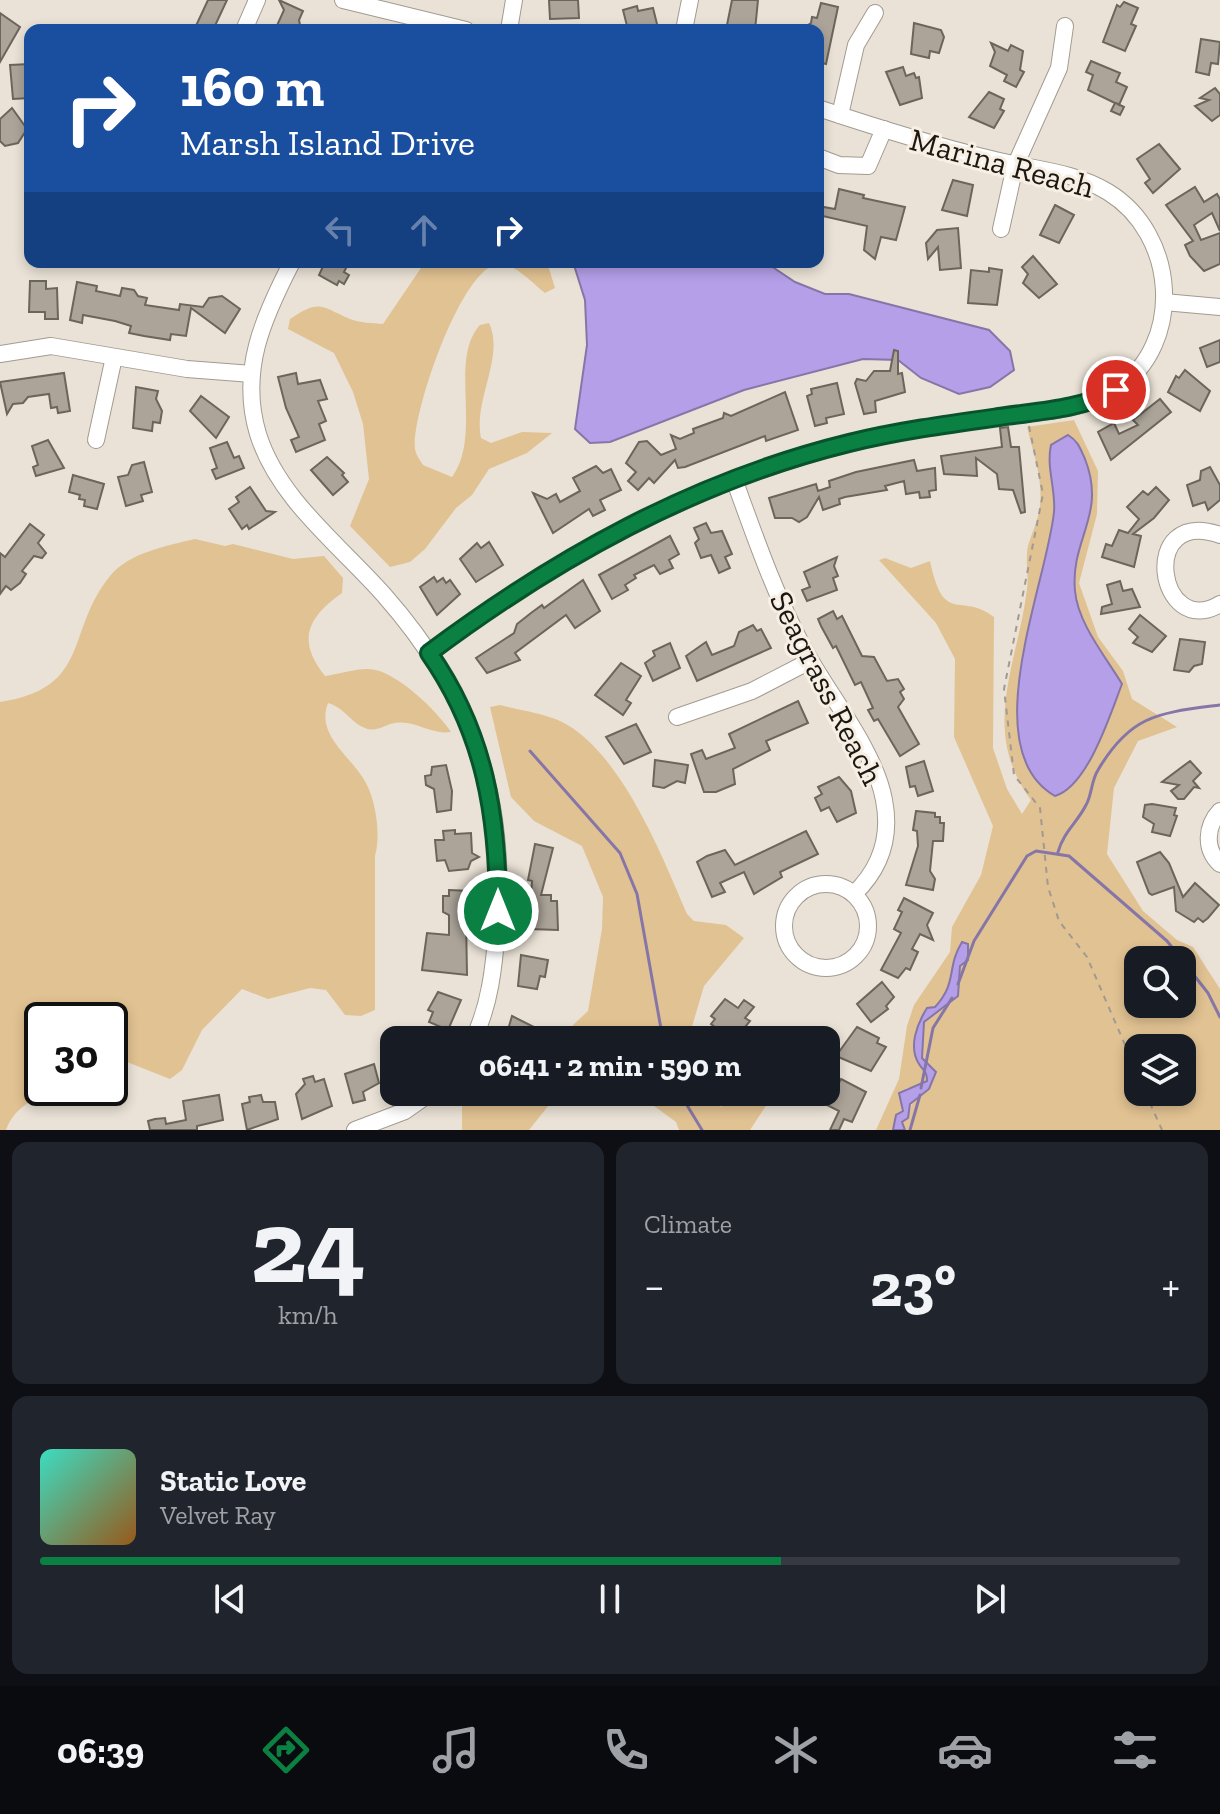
<!DOCTYPE html>
<meta charset="utf-8">
<style>
body{margin:0;font-family:"Zilla Slab",serif;background:#20242c;color:#f1f3f6;height:100vh;display:flex;flex-direction:column;font-size:30px;white-space:nowrap}
*{box-sizing:border-box;margin:0}
p{font-size:26px;color:#9ea1a6}
.icon{flex:none;width:44px;height:44px;fill:none;stroke:currentColor;stroke-width:2;stroke-linecap:round;stroke-linejoin:round}
.map{position:relative;height:1130px;overflow:hidden}
.details{display:flex;flex-direction:column;gap:12px;padding:12px;background:#0d0f14;flex:1}
.details>*{flex:none}
.top-card{position:absolute;left:24px;top:24px;width:800px;height:244px;border-radius:16px;box-shadow:0 4px 12px #0003;background:#1a4fa0;color:#fff;overflow:hidden}
.tools{position:absolute;left:1124px;top:946px;display:grid;gap:16px}
.tools a{display:grid;place-items:center;width:72px;height:72px;border-radius:16px;background:#171b24;box-shadow:0 4px 12px #0003;font-size:40px}
.speed{position:absolute;left:24px;top:1002px;display:flex;gap:16px;font-size:40px;font-weight:700;text-align:center}
.speed>*{display:grid;place-content:center;width:104px;height:104px;border-radius:50%;background:#171b24;box-shadow:0 4px 12px #0003;line-height:1}
.speed .limit{border:4px solid #111;border-radius:12px;background:#fff;color:#111}
.pin{position:absolute;display:grid;place-items:center;width:68px;height:68px;color:#fff;margin:-34px;border:4px solid #fff;border-radius:50%;box-shadow:0 2px 8px #0007}
.me{position:absolute;width:88px;margin:-44px;rotate:0deg;stroke-linejoin:round;filter:drop-shadow(0 0 6px #0008)}
.turn{display:flex;align-items:center;gap:28px;height:168px;padding:0 24px;font-size:36px}
.turn .icon{width:104px;height:104px;stroke-width:2.5}
.turn b{display:block;font-size:56px;line-height:68px}
.lanes{display:flex;align-items:center;height:76px;padding:0 24px;background:#0003;justify-content:center;gap:40px;direction:ltr}
.lanes .off{opacity:.35}
.big{font-size:60px;font-weight:700;line-height:1.1}
.details .widget{flex:1;display:flex;flex-direction:column;justify-content:center;gap:12px;min-width:0;padding:0 28px;border-radius:16px;background:#20242c}
.details .dial{align-items:center;gap:0}
.dial b{font-size:104px;line-height:1}
.song{display:flex;align-items:center;gap:24px}
.cover{width:96px;height:96px;border-radius:12px;background:linear-gradient(135deg,hsl(170 70% 55%),hsl(30 70% 35%))}
.played{height:8px;border-radius:4px;background:linear-gradient(90deg,#0b8043 65%,#363941 65%)}
.keys{display:flex;justify-content:space-around;direction:ltr}
.heat{display:flex;justify-content:space-between;align-items:center;font-size:44px;direction:ltr}
.details .tiles{flex:1;display:grid;gap:12px;grid-template-columns:1fr 1fr}
.widget:last-child{grid-column:span 2}
.trip{position:absolute;left:380px;top:1026px;width:460px;height:80px;border-radius:16px;background:#171b24;box-shadow:0 4px 12px #0003;font-weight:700;line-height:80px;text-align:center}
.tabs{display:flex;height:128px;justify-content:space-around;align-items:center;background:#090b0e;color:#9ea1a6}
.tabs .icon{width:56px;height:56px}
.tabs .current{color:#0b8043}
.tabs b{font-size:36px;color:#f1f3f6}
.map>svg:first-child{display:block}
</style>
<div class="map">
<svg width="1220" height="1130" viewBox="0 0 1220 1130">
<rect width="100%" height="100%" fill="#eae2d6"/>
<!-- green -->
<g fill="#e1c292" fill-rule="evenodd">
<path d="M425 262H547L555 288 545 293C533 284 515 263 499 264 462 265 411 415 415 449 416 455 420 460 423 465L452 477C483 434 448 360 480 325L489 323C505 356 473 401 481 438L491 443 522 432 552 433 527 453 489 469 472 495 456 508 425 549 410 562 390 567 350 526 369 479 363 424 353 392 334 353 288 329 290 319C320 299 320 306 350 319 360 323 372 323 383 324Z"/>
<path d="M1074 420 1098 471 1097 514 1079 583 1098 637 1123 671 1132 699 1177 727 1138 741 1114 788 1107 854 1143 911 1177 940 1193 947 1220 989V1130H905L902 1122 908 1117 917 1087 906 1088 903 1111 893 1130H876L899 1079 907 1026 914 1005 950 952 952 927 981 875 993 826 954 737 955 659 936 623 879 560 885 558 911 568 930 561C944 627 960 591 994 617L993 748 1007 789 1022 814 1031 800C979 730 1018 664 1027 589 1029 575 1025 560 1028 546 1032 532 1039 519 1040 505 1043 479 1033 452 1027 427ZM1138 960H1182V1004H1138ZM1138 1048H1182V1092H1138Z"/>
<path d="M195 539 225 546 233 544 293 559 324 556 343 578 342 593C308 617 296 640 325 676 339 674 354 669 368 669 395 669 437 711 451 732 430 735 416 720 395 723 385 724 377 733 365 728 350 722 345 708 328 703 316 734 348 754 363 778 376 797 381 835 375 856V1010L361 1016 345 1015 326 990 310 988 268 999 242 989 202 1030 182 1070 170 1079 127 1062 110 1063V1020H42V1088H58C36 1099 15 1105 6 1130H0V702C92 688 65 631 110 576 130 552 167 546 195 539Z"/>
<path d="M500 705C519 710 542 713 560 721 620 749 662 856 687 914L694 921 726 925 744 938 704 986 688 1040H557L588 1011 602 929 603 897 582 846 534 821 511 797 490 707Z"/>
<polygon points="486,1092 570,1092 553,1100 529,1130 462,1130 462,1105"/>
<polygon points="635,1092 708,1092 721,1107 744,1092 775,1092 750,1130 679,1130 676,1122"/>
</g>
<!-- water -->
<g fill="#b49fe8" stroke="#8676a8" stroke-width="2">
<polygon points="573,262 765,262 795,282 825,294 849,294 989,330 1010,351 1014,370 990,387 959,394 921,378 898,360 863,359 744,390 610,442 590,443 575,429 587,345 585,300"/>
<path d="M1068 435C1078 441 1080 448 1085 459 1107 515 1070 539 1075 591 1078 624 1106 657 1122 684 1110 715 1088 786 1055 796 974 750 1047 583 1054 512 1056 489 1046 468 1051 445Z"/>
<path d="M962 942 968 944V960L960 966 958 996 924 1022 922 1058 936 1072 929 1089 910 1104 908 1118 902 1122 905 1130H893L896 1115 903 1111 899 1093 927 1081C927 1071 924 1072 919 1064 908 1047 917 1024 927 1008L935 1007C958 982 946 968 962 942Z"/>
</g>
<g fill="none" stroke-linecap="round" stroke-linejoin="round">
<!-- stream -->
<g stroke="#8676a8" stroke-width="3">
<polyline points="530,751 620,853 637,894 663,1040"/>
<path d="M1058 852C1064 831 1077 823 1086 805 1092 795 1091 781 1098 770 1131 714 1159 713 1220 705"/>
<polyline points="1182,960 1208,993 1220,1017"/>
<polyline points="958,984 974,941 1027,856 1036,851 1069,856 1167,941 1182,960"/>
<polyline points="921,1088 933,1028 952,998"/>
<polyline points="679,1092 702,1130"/>
<polyline points="910,1130 920,1095"/>
</g>
</g>
<!-- building -->
<g fill="#aca499" stroke="#6c655b" stroke-width="2">
<polygon points="208,0 227,0 213,30 194,30"/>
<polygon points="279,0 303,11 299,20 301,30 275,30 284,10"/>
<polygon points="549,0 578,0 579,18 550,19"/>
<polygon points="732,0 758,0 755,30 726,30"/>
<polygon points="1124,2 1138,8 1131,24 1136,26 1125,51 1103,42 1117,5 1120,7"/>
<polygon points="821,3 838,7 826,64 818,62 818,30 801,30 811,23 812,17 817,18"/>
<polygon points="637,6 638,11 653,8 658,28 628,30 623,10"/>
<polygon points="0,13 20,27 0,62"/>
<polygon points="914,23 941,30 944,37 939,53 930,51 929,58 911,54"/>
<polygon points="1201,39 1220,42 1218,64 1211,63 1209,75 1196,72"/>
<polygon points="991,43 1008,51 1011,45 1023,51 1020,70 1024,72 1016,87 1004,81 1007,75 990,66 995,52"/>
<polygon points="1091,61 1120,73 1116,82 1127,87 1119,105 1116,103 1124,107 1120,115 1111,111 1115,103 1088,90 1093,75 1086,72"/>
<polygon points="30,64 30,98 13,99 10,65"/>
<polygon points="903,67 906,76 914,73 916,78 919,77 922,98 900,105 886,72"/>
<polygon points="1215,88 1220,94 1220,115 1212,121 1195,106 1209,100 1200,98"/>
<polygon points="989,92 1004,99 1000,109 1004,111 994,128 969,117"/>
<polygon points="12,108 27,129 18,143 5,146 0,141 0,119"/>
<polygon points="1159,144 1180,169 1153,193 1145,183 1150,179 1137,159"/>
<polygon points="953,180 973,185 967,216 942,210"/>
<polygon points="1195,187 1204,202 1217,194 1220,199 1220,231 1212,213 1194,225 1201,240 1220,233 1220,264 1204,271 1190,256 1185,245 1193,241 1166,205"/>
<polygon points="839,189 864,195 863,198 905,207 896,240 881,237 875,259 864,250 867,226 818,215 818,206 835,209"/>
<polygon points="1055,205 1074,215 1059,243 1040,235"/>
<polygon points="958,228 961,268 940,270 938,247 928,259 926,243 937,230"/>
<polygon points="1033,256 1057,284 1039,298 1023,283 1028,274 1022,267"/>
<polygon points="325,262 349,262 344,272 349,275 344,284 339,281 337,285 319,275"/>
<polygon points="989,268 1002,270 997,305 968,303 971,270 989,272"/>
<polygon points="30,281 46,281 46,289 57,288 58,319 45,319 45,312 29,312"/>
<polygon points="77,282 97,286 96,291 120,296 122,288 134,290 138,296 147,298 145,305 179,310 180,304 203,307 209,298 222,296 240,309 225,333 191,308 186,336 171,334 170,340 144,336 129,333 131,326 115,321 83,315 82,323 70,320"/>
<polygon points="1220,340 1220,362 1207,367 1200,348"/>
<polygon points="894,350 898,351 898,374 902,373 905,392 875,401 876,412 864,414 855,383 857,379 866,381 874,371 890,371"/>
<polygon points="1185,370 1210,391 1200,411 1168,392 1176,376 1179,378"/>
<polygon points="64,373 70,411 58,413 57,407 51,408 49,394 28,397 23,403 13,404 7,414 0,382"/>
<polygon points="296,373 298,384 320,380 327,399 318,401 326,421 319,424 325,440 296,452 291,440 299,437 286,408 278,377"/>
<polygon points="837,383 844,414 826,418 827,423 815,426 807,396 812,394 811,389"/>
<polygon points="136,387 158,391 156,399 162,411 160,423 153,422 152,431 133,428"/>
<polygon points="785,392 798,430 766,441 765,436 685,467 678,468 675,460 654,483 649,478 638,490 628,481 636,472 626,463 639,442 647,441 661,455 676,449 671,435 680,439 694,433 693,429 723,418 724,413 731,416"/>
<polygon points="201,396 229,417 216,438 190,411"/>
<polygon points="1160,399 1171,412 1111,460 1098,432 1114,423 1119,434 1138,425 1133,420"/>
<polygon points="1008,427 1011,447 1019,447 1025,512 1021,513 1013,490 999,489 997,474 976,458 977,476 944,474 941,456 1002,447 1000,428"/>
<polygon points="48,440 64,468 36,476 33,467 38,465 32,446"/>
<polygon points="227,442 234,458 239,456 244,468 216,479 212,470 217,468 210,448"/>
<polygon points="327,457 344,473 342,475 348,482 333,495 311,470"/>
<polygon points="914,460 917,471 935,468 936,490 929,491 930,497 920,498 919,492 906,494 904,481 885,486 887,490 845,497 839,499 840,504 823,510 819,497 807,517 799,522 792,518 775,518 769,498 816,484 818,491 830,487 829,481 856,472"/>
<polygon points="144,462 152,492 141,495 143,501 126,506 118,477 128,475 132,465"/>
<polygon points="596,466 603,473 611,469 621,490 600,500 605,510 593,516 589,509 553,533 533,493 547,499 556,494 560,502 580,491 573,478"/>
<polygon points="1210,467 1220,485 1220,500 1208,510 1205,502 1193,506 1187,485 1200,480 1201,471"/>
<polygon points="73,475 104,484 97,509 84,506 85,500 79,499 80,495 69,492"/>
<polygon points="250,487 266,511 275,512 249,529 247,525 242,529 229,509 239,502 236,497"/>
<polygon points="1156,487 1169,500 1154,518 1133,534 1141,536 1134,567 1102,557 1106,544 1112,546 1119,530 1128,533 1139,519 1127,507 1143,491 1148,495"/>
<polygon points="706,523 711,533 722,531 732,554 725,557 730,568 719,573 711,555 701,558 695,543 699,539 694,528"/>
<polygon points="30,524 44,535 38,543 46,553 42,558 34,556 22,571 26,574 20,583 11,590 6,586 0,594 0,553 5,557"/>
<polygon points="670,536 679,554 669,560 673,568 660,574 654,565 634,575 636,578 625,585 628,590 612,599 599,575"/>
<polygon points="489,542 503,565 476,582 460,559 477,543 481,548"/>
<polygon points="837,557 834,566 838,576 833,578 837,590 807,601 802,590 810,587 804,572"/>
<polygon points="434,577 437,582 443,578 446,583 450,580 460,594 437,615 420,587"/>
<polygon points="583,580 600,611 575,628 566,615 515,653 520,660 487,673 476,658 514,633 517,624 531,613 542,605 544,608"/>
<polygon points="1120,581 1123,591 1132,589 1140,607 1101,614 1102,607 1112,604 1107,585"/>
<polygon points="833,611 837,619 842,616 862,656 874,657 887,681 898,679 904,689 900,692 904,699 898,707 919,744 900,756 878,719 874,721 868,710 873,708 861,682 855,685 836,646 833,648 821,626 818,619"/>
<polygon points="1140,615 1166,636 1152,652 1133,643 1138,637 1129,629"/>
<polygon points="753,625 757,631 761,629 771,648 697,681 686,656 706,642 712,655 734,646 739,632"/>
<polygon points="1180,639 1205,642 1202,664 1194,666 1189,672 1174,670"/>
<polygon points="670,643 680,668 653,681 645,663 655,656 653,651"/>
<polygon points="621,663 641,676 626,700 631,703 623,715 595,695"/>
<polygon points="798,701 808,723 766,741 770,750 733,769 735,784 716,792 704,792 691,754 702,750 706,759 735,748 729,734"/>
<polygon points="636,724 651,752 624,764 606,737"/>
<polygon points="655,760 688,765 685,783 677,781 664,788 653,786"/>
<polygon points="924,761 933,791 918,796 915,786 910,787 906,767"/>
<polygon points="1190,761 1201,773 1193,781 1199,788 1194,787 1184,799 1178,799 1171,791 1179,785 1162,782"/>
<polygon points="446,765 452,791 451,810 437,812 434,789 426,785 425,776 431,775 432,767"/>
<polygon points="839,777 851,791 856,813 837,822 829,807 821,811 815,798 822,794 818,787"/>
<polygon points="1152,804 1176,808 1174,815 1177,816 1170,836 1152,832 1154,824 1143,817 1145,805"/>
<polygon points="916,811 935,813 935,817 940,817 940,823 944,823 943,841 933,841 930,871 935,879 933,890 906,885 918,846 917,831 913,830"/>
<polygon points="455,830 455,834 471,833 472,853 479,857 471,861 468,869 449,871 445,860 437,861 435,840 444,840 443,831"/>
<polygon points="806,831 818,854 780,872 782,877 754,894 744,872 720,883 725,892 712,897 697,862 707,856 725,850 735,865"/>
<polygon points="535,844 553,848 541,895 551,895 551,901 557,901 558,930 529,929 532,881 528,880"/>
<polygon points="1160,852 1169,863 1183,897 1195,883 1219,905 1208,918 1203,922 1198,918 1194,922 1176,911 1174,887 1152,895 1149,893 1137,862"/>
<polygon points="449,890 470,891 470,911 466,917 467,975 422,970 427,933 449,935 449,915 443,912 443,896 449,896"/>
<polygon points="904,898 933,913 927,925 933,940 920,934 912,949 918,952 910,970 906,968 898,978 881,970 901,933 894,929 902,912 898,910"/>
<polygon points="521,955 548,960 545,977 540,976 537,989 518,986"/>
<polygon points="882,982 894,997 886,1006 888,1009 871,1022 857,1004"/>
<polygon points="438,992 461,1000 448,1030 429,1022 433,1012 428,1010"/>
<polygon points="725,999 738,1008 744,1000 754,1007 745,1018 750,1021 737,1037 729,1030 725,1035 711,1024 715,1019 711,1016"/>
<polygon points="512,1016 542,1031 539,1040 505,1040"/>
<polygon points="857,1027 879,1038 877,1043 886,1047 871,1071 836,1056"/>
<polygon points="374,1064 379,1083 363,1092 365,1100 353,1103 345,1074"/>
<polygon points="313,1076 315,1082 324,1079 332,1106 302,1119 296,1094 305,1084 303,1079"/>
<polygon points="841,1079 866,1092 852,1122 844,1119 839,1130 830,1130 839,1111 827,1105"/>
<polygon points="219,1095 223,1120 197,1126 197,1130 150,1130 148,1121 155,1119 165,1118 166,1124 186,1120 183,1101"/>
<polygon points="261,1095 263,1102 275,1102 278,1119 247,1130 242,1104 250,1102 249,1097"/>
</g>
<g fill="none" stroke-linecap="round" stroke-linejoin="round">
<defs>
<g id="minor">
<polyline points="343,0 466,30"/>
<polyline points="244,30 257,0"/>
<polyline points="509,30 514,0"/>
<polyline points="684,30 690,0"/>
<polyline points="840,115 856,45 875,13"/>
<polyline points="818,157 839,165 868,166 884,129"/>
<polyline points="1001,229 1015,166 1059,68 1065,26"/>
<path d="M292 262C263 318 239 371 258 434 278 499 341 546 384 595 472 695 507 795 497 928 494 967 490 1005 473 1040"/>
<polyline points="1164,302 1220,307"/>
<polyline points="0,354 51,346 187,369 252,374"/>
<polyline points="96,440 114,357"/>
<path d="M734 479C755 537 775 595 804 649 828 694 875 750 884 800 891 836 881 868 854 894"/>
<path d="M1220 535C1137 506 1158 641 1220 604"/>
<path d="M429 653C556 558 692 484 847 444 897 431 948 424 999 417 1038 411 1083 412 1117 389 1185 343 1177 234 1108 192 1074 171 1029 169 991 159 932 145 875 127 818 108"/>
<polyline points="677,717 752,691 810,661"/>
<path d="M1220 811C1206 826 1204 849 1220 864"/>
<circle cx="826" cy="926" r="42"/>
<polyline points="355,1130 405,1111 432,1092"/>
</g>
</defs>
<!-- minor casing -->
<use href="#minor" stroke="#a29b90" stroke-width="18"/>
<!-- path -->
<g stroke="#a09a91" stroke-width="2" stroke-dasharray="6 6" stroke-linecap="butt">
<polyline points="1029,426 1043,494 1004,689 1014,775 1040,808 1048,887 1059,921 1087,957 1138,1075"/>
<polyline points="1145,1092 1162,1130"/>
</g>
<!-- minor -->
<use href="#minor" stroke="#fff" stroke-width="16"/>
</g>
<g fill="none" stroke-linecap="round" stroke-linejoin="round">
<defs>
<path id="route" d="M498 911C498 816 485 733 429 653 556 558 694 481 849 443 898 431 949 424 999 417 1039 411 1079 410 1116 390"/>
</defs>
<!-- route casing -->
<use href="#route" stroke="#07532c" stroke-width="20"/>
<!-- route -->
<use href="#route" stroke="#0b8043" stroke-width="14"/>
</g>
<g text-anchor="middle" dominant-baseline="central" stroke-width="6" stroke-linejoin="round" paint-order="stroke">
<!-- street labels -->
<g font-size="32" fill="#1b1814" stroke="#f7efe3">
<text transform="translate(1002 163) rotate(15)">Marina Reach</text>
<text transform="translate(827 688) rotate(63)">Seagrass Reach</text>
</g>
</g>
</svg>
<div class="tools">
<a><svg class="icon" aria-label="search" viewBox="0 0 24 24"><circle cx="10" cy="10" r="6"/><path d="M15 15l6 6"/></svg></a>
<a><svg class="icon" aria-label="layers" viewBox="0 0 24 24"><path d="M12 4l9 5-9 5-9-5zM3 14l9 5 9-5"/></svg></a>
</div>
<div class="speed"><div class="limit">30</div></div>
<div class="pin" style="left:1116px;top:390px;background:#d93025"><svg class="icon" aria-label="arrive" viewBox="0 0 24 24"><path d="M6 21V4h12l-3 4 3 4H6"/></svg></div>
<svg class="me" style="left:498px;top:911px" viewBox="-20 -20 40 40"><circle r="17" fill="#0b8043" stroke="#fff" stroke-width="3"/><path d="M0-11L8 9 0 5-8 9z" fill="#fff"/></svg>
<div class="trip">06:41 · 2 min · 590 m</div>
<div class="top-card">
<div class="turn"><svg class="icon" aria-label="right" viewBox="0 0 24 24"><path d="M7 20v-9h11M14 6l5 5-5 5"/></svg><div><b>160 m</b>Marsh Island Drive</div></div>
<div class="lanes"><svg class="icon off" aria-label="left" viewBox="0 0 24 24"><path d="M17 20v-9H6M10 6l-5 5 5 5"/></svg><svg class="icon off" aria-label="ahead" viewBox="0 0 24 24"><path d="M12 20V5M6 11l6-6 6 6"/></svg><svg class="icon" aria-label="right" viewBox="0 0 24 24"><path d="M7 20v-9h11M14 6l5 5-5 5"/></svg></div>
</div>
</div>
<section class="details">
<div class="tiles">
<div class="widget dial"><b>24</b><p>km/h</p></div>
<div class="widget"><p>Climate</p>
<div class="heat"><a>−</a><b class="big">23°</b><a>+</a></div>
</div>
<div class="widget">
<div class="song"><i class="cover"></i><div><b>Static Love</b><p>Velvet Ray</p></div></div>
<div class="played"></div>
<div class="keys"><svg class="icon" aria-label="previous" viewBox="0 0 24 24"><path d="M18 5L8 12l10 7zM5 5v14"/></svg><svg class="icon" aria-label="pause" viewBox="0 0 24 24"><path d="M8 5v14M16 5v14"/></svg><svg class="icon" aria-label="next" viewBox="0 0 24 24"><path d="M6 5l10 7-10 7zM19 5v14"/></svg></div>
</div>
</div>
</section>
<nav class="tabs">
<b>06:39</b>
<svg class="icon current" aria-label="directions" viewBox="0 0 24 24"><path d="M12 3l9 9-9 9-9-9zM9 14v-3h6M13 9l2 2-2 2"/></svg>
<svg class="icon" aria-label="music" viewBox="0 0 24 24"><path d="M9 18V5l10-2v13"/><circle cx="6" cy="18" r="3"/><circle cx="16" cy="16" r="3"/></svg>
<svg class="icon" aria-label="phone" viewBox="0 0 24 24"><path d="M5 4h4l2 5-3 2q2 4 5 5l2-3 5 2v4C11 20 4 13 5 4z"/></svg>
<svg class="icon" aria-label="climate" viewBox="0 0 24 24"><path d="M12 3v18M4 7l16 10M4 17L20 7"/></svg>
<svg class="icon" aria-label="car" viewBox="0 0 24 24"><path d="M5 17H2v-5l4-1 3-4h7l3 4 3 1v5h-3M9 17h6M6 11h13"/><circle cx="7" cy="17" r="2"/><circle cx="17" cy="17" r="2"/></svg>
<svg class="icon" aria-label="filters" viewBox="0 0 24 24"><path d="M4 7h16M4 17h16"/><circle cx="9" cy="7" r="2"/><circle cx="15" cy="17" r="2"/></svg>
</nav>
